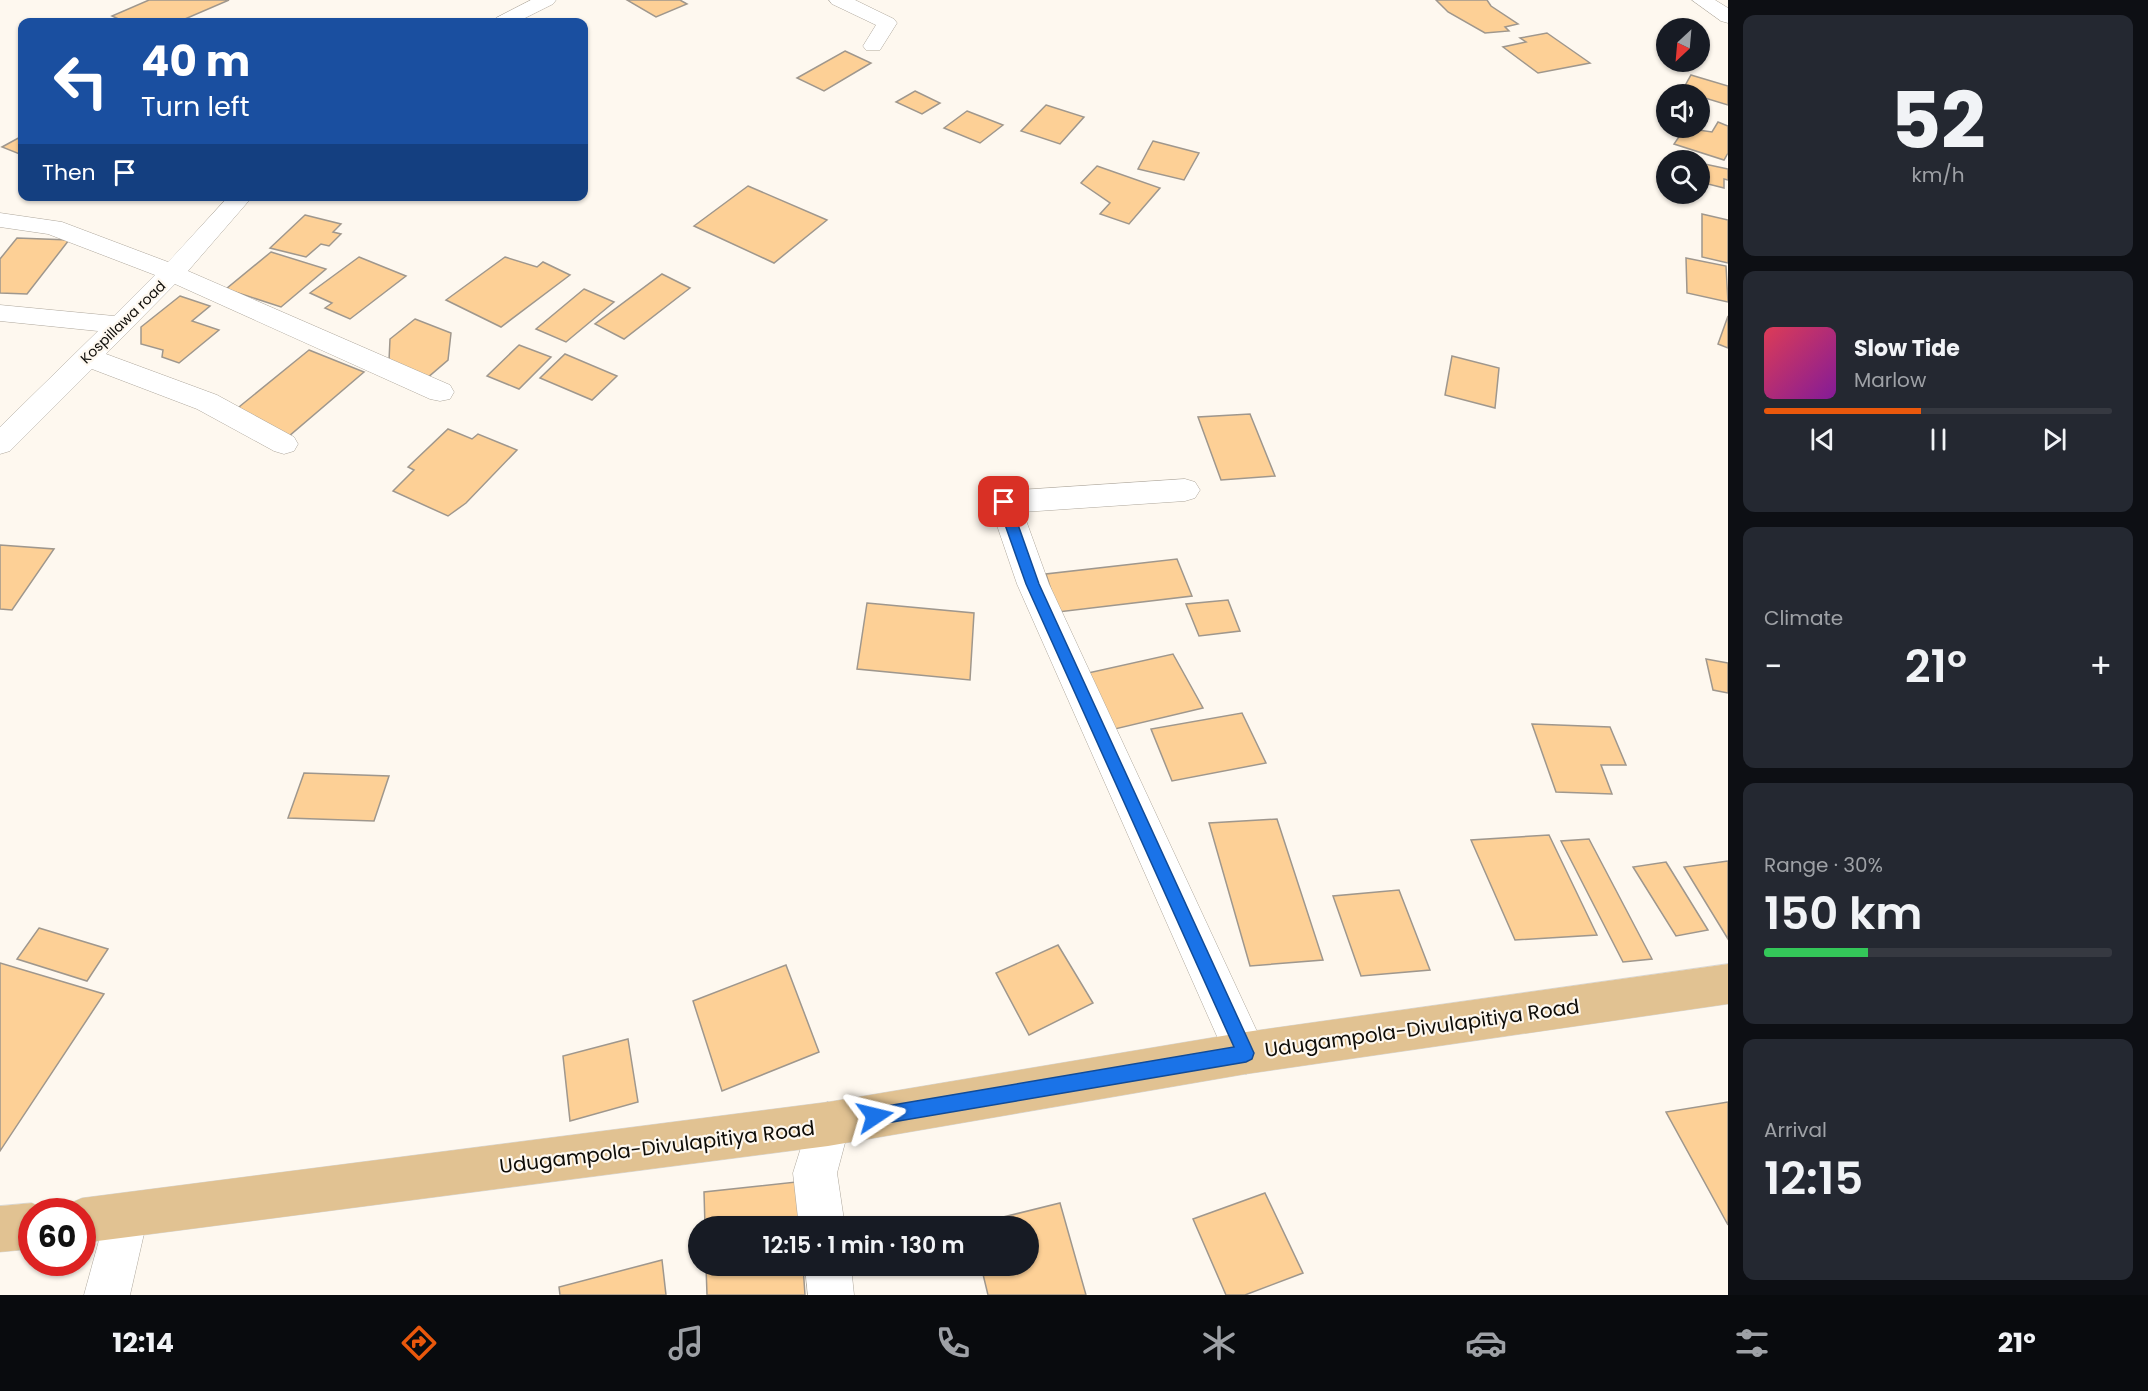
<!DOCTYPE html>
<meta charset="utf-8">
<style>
body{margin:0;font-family:Poppins,sans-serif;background:#242831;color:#f1f3f6;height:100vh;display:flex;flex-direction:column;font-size:22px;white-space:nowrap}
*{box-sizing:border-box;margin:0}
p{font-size:20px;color:#9ea1a6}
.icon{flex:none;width:33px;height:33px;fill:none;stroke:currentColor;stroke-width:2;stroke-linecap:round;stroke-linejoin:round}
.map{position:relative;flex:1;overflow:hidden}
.panel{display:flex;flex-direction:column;gap:15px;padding:15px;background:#0d0f14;width:420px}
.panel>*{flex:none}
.guide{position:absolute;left:18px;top:18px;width:570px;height:183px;border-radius:12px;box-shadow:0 2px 4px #0004;background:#1a4fa0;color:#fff;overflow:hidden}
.needle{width:39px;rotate:206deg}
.tools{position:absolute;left:1656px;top:18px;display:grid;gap:12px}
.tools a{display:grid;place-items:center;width:54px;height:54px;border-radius:50%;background:#171b24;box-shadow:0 2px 4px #0004;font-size:30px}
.speed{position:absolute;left:18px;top:1198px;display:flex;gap:12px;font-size:30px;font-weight:700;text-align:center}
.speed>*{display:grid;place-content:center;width:78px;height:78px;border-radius:50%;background:#171b24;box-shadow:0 2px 4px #0004;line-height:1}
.speed .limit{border:9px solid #d22;background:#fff;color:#111}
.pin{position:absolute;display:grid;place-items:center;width:51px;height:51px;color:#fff;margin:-26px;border-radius:12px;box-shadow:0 3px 9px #0006}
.me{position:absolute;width:66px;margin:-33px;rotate:80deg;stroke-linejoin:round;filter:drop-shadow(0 0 4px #0008)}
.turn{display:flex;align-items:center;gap:21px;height:126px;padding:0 24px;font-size:27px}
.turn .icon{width:78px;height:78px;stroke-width:2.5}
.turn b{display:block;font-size:42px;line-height:51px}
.then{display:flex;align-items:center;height:57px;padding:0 24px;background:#0003;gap:12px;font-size:22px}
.big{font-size:45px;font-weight:600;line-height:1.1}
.panel .tile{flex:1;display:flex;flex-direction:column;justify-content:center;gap:9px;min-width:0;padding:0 21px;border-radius:12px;background:#242831}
.panel .dial{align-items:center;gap:0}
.dial b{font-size:78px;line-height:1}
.song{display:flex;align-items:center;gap:18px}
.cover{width:72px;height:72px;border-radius:9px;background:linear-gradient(135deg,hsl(350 70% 55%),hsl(290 70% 35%))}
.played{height:6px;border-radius:3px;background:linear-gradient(90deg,#ea580c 45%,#363941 45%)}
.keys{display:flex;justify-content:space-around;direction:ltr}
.heat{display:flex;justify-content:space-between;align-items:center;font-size:33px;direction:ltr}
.charge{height:9px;border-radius:4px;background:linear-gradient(90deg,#34c759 30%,#363941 0)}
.trip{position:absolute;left:688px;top:1216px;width:351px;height:60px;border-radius:30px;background:#171b24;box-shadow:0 2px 4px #0004;font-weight:600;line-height:60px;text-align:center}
.dock{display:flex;height:96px;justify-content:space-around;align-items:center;background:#090b0e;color:#9ea1a6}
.dock .icon{width:42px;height:42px}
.dock .on{color:#ea580c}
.dock b{font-size:27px;color:#f1f3f6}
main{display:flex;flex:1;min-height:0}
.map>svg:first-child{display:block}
</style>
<main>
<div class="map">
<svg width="1728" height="1295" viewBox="0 0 1728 1295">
<rect width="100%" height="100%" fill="#fef8ef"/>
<!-- building -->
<g fill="#fdd096" stroke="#9f978d" stroke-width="1.5">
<polygon points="149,0 229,0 178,22 125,22 112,16"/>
<polygon points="627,0 680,0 687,4 656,17"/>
<polygon points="1436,0 1487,0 1491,6 1518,24 1505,27 1509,31 1485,33 1448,12"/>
<polygon points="1547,33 1590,63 1538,73 1503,47 1526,42 1520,38"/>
<polygon points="845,51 871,63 824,91 797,78"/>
<polygon points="1691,75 1728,86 1728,105 1682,91"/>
<polygon points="915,91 940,103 922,114 896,102"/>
<polygon points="1046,105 1084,117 1060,144 1021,131"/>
<polygon points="967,111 1003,125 980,143 944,128"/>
<polygon points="1718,122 1728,126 1728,153 1724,160 1674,144 1685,128 1712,132"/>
<polygon points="22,136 22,155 2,147"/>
<polygon points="1153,141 1199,153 1184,180 1138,169"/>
<polygon points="1700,163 1728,169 1728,180 1724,179 1724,188 1700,182"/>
<polygon points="1097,166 1160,188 1129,224 1100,214 1110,203 1081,183"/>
<polygon points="748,186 827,220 774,263 694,226"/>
<polygon points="1702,214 1728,220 1728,263 1702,257"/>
<polygon points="305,215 341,224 333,232 341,234 329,246 321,244 306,257 270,248"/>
<polygon points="17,238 69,240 27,294 0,293 0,259"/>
<polygon points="271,252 326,269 281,307 226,289"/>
<polygon points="359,257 406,276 350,319 325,308 332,303 310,293"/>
<polygon points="505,257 537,267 543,262 570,275 501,327 446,300"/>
<polygon points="1686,258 1726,266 1728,302 1687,293"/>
<polygon points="662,274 690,288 624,339 595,324"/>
<polygon points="584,289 614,302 566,342 536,329"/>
<polygon points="180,296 210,306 192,321 219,330 179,363 162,357 163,350 141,344 141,327"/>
<polygon points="1728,316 1728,348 1718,344"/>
<polygon points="415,319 451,333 448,360 427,378 389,361 390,339"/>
<polygon points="519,345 551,357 519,389 487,376"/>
<polygon points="309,350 364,372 289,436 234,411"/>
<polygon points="565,354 617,376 592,400 540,378"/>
<polygon points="1452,356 1499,368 1495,408 1445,395"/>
<polygon points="1250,414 1275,476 1221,480 1198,417"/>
<polygon points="448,429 472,439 478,434 517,450 466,503 448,516 393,491 414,470 408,467"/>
<polygon points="0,545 54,549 12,610 0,609"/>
<polygon points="1177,559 1192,596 1058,612 1046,574"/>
<polygon points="1228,600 1240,631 1199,636 1186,604"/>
<polygon points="867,603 974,613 970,680 857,669"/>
<polygon points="1173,654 1203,708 1115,729 1088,673"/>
<polygon points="1706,659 1728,663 1728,693 1713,690"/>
<polygon points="1242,713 1266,763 1172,781 1151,729"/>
<polygon points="1532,724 1610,727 1626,765 1601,765 1612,794 1556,792"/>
<polygon points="304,773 389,776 374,821 288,818"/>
<polygon points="1277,819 1323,960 1250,966 1209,823"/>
<polygon points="1549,835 1597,935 1515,940 1471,840"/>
<polygon points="1589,839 1652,959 1623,962 1561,841"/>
<polygon points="1728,861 1728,939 1684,867"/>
<polygon points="1666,862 1708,930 1676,936 1633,867"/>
<polygon points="1399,890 1430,970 1361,976 1333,896"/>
<polygon points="39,928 108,949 87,981 17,959"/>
<polygon points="1058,945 1093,1003 1029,1035 996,973"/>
<polygon points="0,963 104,994 0,1151"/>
<polygon points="786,965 819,1052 722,1091 693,1001"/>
<polygon points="628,1039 638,1102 570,1121 563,1056"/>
<polygon points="1728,1102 1728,1225 1666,1112"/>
<polygon points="796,1182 800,1227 705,1227 704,1192"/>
<polygon points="1265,1193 1303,1273 1245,1295 1226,1295 1193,1219"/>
<polygon points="1060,1203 1086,1295 988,1295 981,1266 1029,1266 1029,1227 971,1225"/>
<polygon points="662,1260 666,1295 560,1295 559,1287"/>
<polygon points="706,1266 803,1266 805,1295 707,1295"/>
</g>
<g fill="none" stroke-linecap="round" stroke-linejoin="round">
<defs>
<g id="minor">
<polygon points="531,0 556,0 553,4 517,22 493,22 496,18"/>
<polygon points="829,0 855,0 894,19 897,23 880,50 866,50 863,46 876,25 832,4"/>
<polygon points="1692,0 1715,0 1728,8 1728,23 1721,21"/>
<polygon points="229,196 253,196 188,271 450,385 454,392 450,399 440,401 430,399 175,284 106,354 217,395 294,437 298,444 294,451 284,454 274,451 197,409 92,369 10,451 0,454 0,427 98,331 0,321 0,305 114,316 155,275 48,234 0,227 0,213 62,222 168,262"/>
<polygon points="1185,479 1195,482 1200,490 1195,498 1185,501 1023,512 1049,584 1267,1053 1261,1068 1246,1074 1231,1068 1017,584 989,502 993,494 1004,491"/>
<polygon points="828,1102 843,1109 850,1124 837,1173 845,1227 799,1227 793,1173 813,1109"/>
<polygon points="126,1194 142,1200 148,1216 130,1295 84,1295 110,1200"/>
<polygon points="805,1266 851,1266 854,1295 808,1295"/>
</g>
<g id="major">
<polygon points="1728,964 1728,1004 1246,1074 828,1146 82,1243 82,1212 63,1212 66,1205 82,1198 828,1102 1246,1032"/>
<polygon points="32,1203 49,1212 32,1212 32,1249 0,1252 0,1206"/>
</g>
</defs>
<!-- minor casing -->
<use href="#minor" stroke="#aea79c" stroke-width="1"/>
<!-- major casing -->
<use href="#major" stroke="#d8d8d7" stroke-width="1"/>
<!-- minor -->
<use href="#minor" fill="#fff" fill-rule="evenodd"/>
<!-- major -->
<use href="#major" fill="#e1c292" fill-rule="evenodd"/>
</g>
<!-- route -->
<polygon fill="#1a73e8" stroke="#114b97" stroke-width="1.5" points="1004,498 1010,502 1039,584 1254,1053 1252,1059 1246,1062 875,1125 868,1123 866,1116 868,1110 875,1108 1234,1047 1026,584 997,502"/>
<g text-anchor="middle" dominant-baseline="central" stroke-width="4.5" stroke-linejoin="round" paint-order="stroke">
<!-- far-street labels -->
<g font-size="14" fill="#0e0c08" stroke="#fef8ef">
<text transform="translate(123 322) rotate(-44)">Kospillawa road</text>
</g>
<!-- near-street labels -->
<g font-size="20" fill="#0e0c08" stroke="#fef8ef">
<text transform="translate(1422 1028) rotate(-8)">Udugampola-Divulapitiya Road</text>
<text transform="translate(657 1147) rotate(-7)">Udugampola-Divulapitiya Road</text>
</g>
</g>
</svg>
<div class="tools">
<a><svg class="needle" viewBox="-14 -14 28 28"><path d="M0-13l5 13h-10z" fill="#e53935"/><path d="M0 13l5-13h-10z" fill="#9ea1a6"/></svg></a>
<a><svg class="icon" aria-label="sound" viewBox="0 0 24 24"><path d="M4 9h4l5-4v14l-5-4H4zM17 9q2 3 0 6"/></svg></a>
<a><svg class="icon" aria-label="search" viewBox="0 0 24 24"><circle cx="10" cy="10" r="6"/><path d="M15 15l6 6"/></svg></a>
</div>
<div class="speed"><div class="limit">60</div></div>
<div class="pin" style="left:1004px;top:502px;background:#d93025"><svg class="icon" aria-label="arrive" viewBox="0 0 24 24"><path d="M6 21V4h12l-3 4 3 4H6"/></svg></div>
<svg class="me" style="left:875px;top:1116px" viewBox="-20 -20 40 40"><path d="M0-17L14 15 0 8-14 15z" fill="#1a73e8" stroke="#fff" stroke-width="4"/></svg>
<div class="trip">12:15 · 1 min · 130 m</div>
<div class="guide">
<div class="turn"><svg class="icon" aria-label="left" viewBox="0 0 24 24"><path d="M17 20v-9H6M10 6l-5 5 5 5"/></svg><div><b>40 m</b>Turn left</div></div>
<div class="then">Then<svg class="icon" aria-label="arrive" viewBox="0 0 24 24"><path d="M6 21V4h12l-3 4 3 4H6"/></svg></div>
</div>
</div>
<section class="panel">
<div class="tile dial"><b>52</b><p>km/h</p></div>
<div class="tile">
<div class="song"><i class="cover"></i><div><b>Slow Tide</b><p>Marlow</p></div></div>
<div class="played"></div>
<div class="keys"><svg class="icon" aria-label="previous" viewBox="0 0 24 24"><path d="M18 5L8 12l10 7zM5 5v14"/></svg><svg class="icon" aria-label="pause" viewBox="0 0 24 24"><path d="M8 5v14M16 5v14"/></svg><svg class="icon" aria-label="next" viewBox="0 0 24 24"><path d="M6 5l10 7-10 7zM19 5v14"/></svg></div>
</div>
<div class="tile"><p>Climate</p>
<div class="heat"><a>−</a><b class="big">21°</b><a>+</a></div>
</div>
<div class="tile"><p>Range · 30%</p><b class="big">150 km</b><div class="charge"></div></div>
<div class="tile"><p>Arrival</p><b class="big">12:15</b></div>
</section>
</main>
<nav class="dock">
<b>12:14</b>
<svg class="icon on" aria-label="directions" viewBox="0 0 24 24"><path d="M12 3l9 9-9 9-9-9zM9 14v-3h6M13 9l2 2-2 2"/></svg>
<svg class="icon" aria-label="music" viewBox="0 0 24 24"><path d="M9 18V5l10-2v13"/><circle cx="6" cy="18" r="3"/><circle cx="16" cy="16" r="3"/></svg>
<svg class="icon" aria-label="phone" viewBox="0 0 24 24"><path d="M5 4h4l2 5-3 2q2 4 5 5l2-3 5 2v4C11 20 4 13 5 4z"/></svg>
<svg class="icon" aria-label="climate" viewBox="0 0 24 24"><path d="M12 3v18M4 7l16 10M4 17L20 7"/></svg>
<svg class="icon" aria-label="car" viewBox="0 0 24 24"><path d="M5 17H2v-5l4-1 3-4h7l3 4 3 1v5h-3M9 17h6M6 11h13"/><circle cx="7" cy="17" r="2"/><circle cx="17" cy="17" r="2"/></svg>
<svg class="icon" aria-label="filters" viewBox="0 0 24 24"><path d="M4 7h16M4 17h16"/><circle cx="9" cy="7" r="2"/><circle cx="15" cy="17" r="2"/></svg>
<b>21°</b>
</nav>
